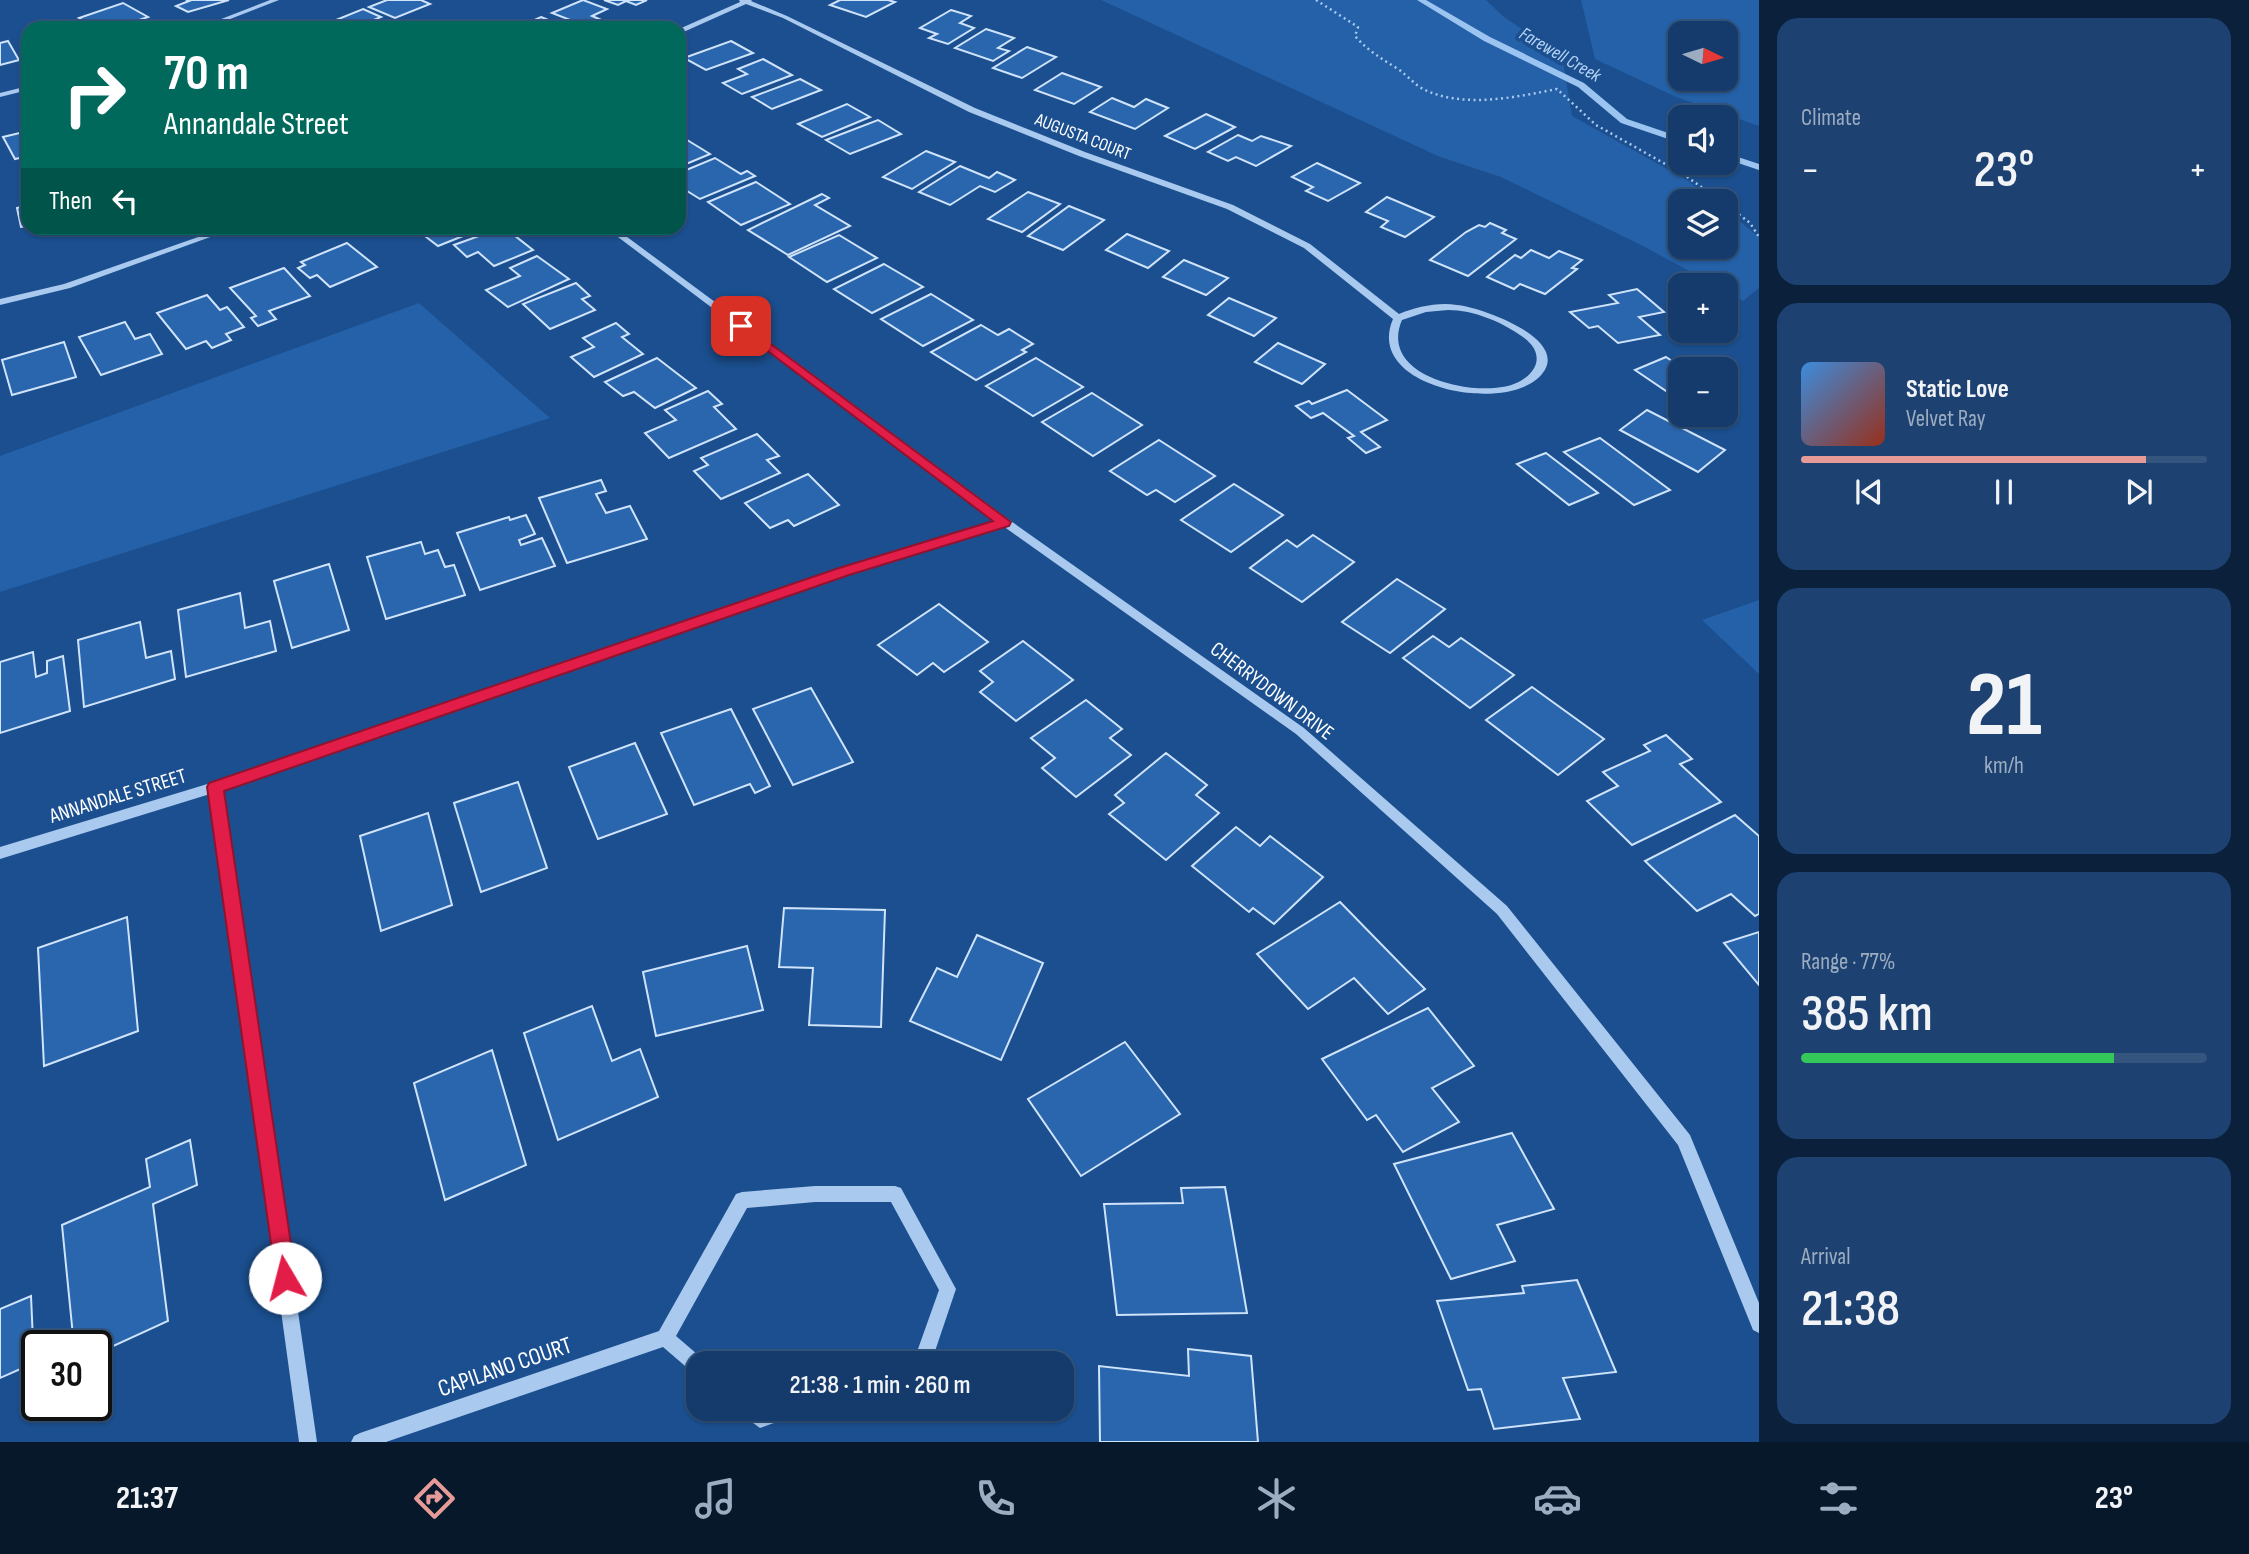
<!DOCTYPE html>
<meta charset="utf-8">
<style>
body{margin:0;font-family:"Sofia Sans Condensed",sans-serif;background:#1d4271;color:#f1f3f6;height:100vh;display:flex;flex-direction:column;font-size:26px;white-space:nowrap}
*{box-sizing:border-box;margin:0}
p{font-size:23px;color:#9dadc1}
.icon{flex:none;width:38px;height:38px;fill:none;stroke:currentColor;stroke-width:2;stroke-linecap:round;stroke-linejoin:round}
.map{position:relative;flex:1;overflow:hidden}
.details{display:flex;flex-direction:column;gap:18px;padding:18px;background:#0b203b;width:490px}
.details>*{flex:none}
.top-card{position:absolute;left:21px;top:21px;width:665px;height:214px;border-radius:21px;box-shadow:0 2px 5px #0004,0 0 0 2px #33557e;background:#00695c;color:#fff;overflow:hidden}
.needle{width:46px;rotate:95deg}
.controls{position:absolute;left:1668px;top:21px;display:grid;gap:14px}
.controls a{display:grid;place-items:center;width:70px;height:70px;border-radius:14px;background:#143b6b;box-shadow:0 2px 5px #0004,0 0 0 2px #33557e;font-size:35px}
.speed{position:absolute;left:21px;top:1330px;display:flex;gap:14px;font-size:35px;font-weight:700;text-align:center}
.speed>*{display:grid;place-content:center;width:91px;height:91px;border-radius:50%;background:#143b6b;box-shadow:0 2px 5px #0004,0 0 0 2px #33557e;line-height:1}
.speed .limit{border:4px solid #111;border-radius:10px;background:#fff;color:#111}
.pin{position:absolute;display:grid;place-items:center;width:60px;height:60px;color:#fff;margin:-30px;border-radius:14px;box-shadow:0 4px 10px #0006}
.me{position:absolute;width:77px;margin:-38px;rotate:352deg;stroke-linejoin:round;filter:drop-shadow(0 0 5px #0008)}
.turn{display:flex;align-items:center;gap:24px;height:147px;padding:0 28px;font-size:32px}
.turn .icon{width:91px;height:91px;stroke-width:2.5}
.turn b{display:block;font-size:49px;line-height:60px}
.then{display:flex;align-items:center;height:66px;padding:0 28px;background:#0003;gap:14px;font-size:26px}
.big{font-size:52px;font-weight:600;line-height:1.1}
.details .card{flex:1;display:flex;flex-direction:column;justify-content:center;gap:10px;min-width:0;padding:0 24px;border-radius:21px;background:#1d4271}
.details .dial{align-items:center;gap:0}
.dial b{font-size:91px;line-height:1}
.song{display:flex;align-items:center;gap:21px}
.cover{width:84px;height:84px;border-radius:10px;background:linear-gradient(135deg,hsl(210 70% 55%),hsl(10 70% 35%))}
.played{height:7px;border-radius:4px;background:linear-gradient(90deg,#e69b98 85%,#33557e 85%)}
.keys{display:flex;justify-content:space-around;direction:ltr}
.heat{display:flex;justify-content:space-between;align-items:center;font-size:38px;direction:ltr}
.charge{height:10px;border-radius:5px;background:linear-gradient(90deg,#34c759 77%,#33557e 0)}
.trip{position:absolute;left:686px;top:1351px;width:388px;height:70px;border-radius:21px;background:#143b6b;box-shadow:0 2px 5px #0004,0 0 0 2px #33557e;font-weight:600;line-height:70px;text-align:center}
.menu{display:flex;height:112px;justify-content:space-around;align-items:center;background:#08182b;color:#9dadc1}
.menu .icon{width:49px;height:49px}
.menu .current{color:#e69b98}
.menu b{font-size:32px;color:#f1f3f6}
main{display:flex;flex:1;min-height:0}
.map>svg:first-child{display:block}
</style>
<main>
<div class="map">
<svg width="1759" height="1442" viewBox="0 0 1759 1442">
<rect width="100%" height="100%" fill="#1b4f8f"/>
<!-- green -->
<g fill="#2461a8" fill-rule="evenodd">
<polygon points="1101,0 1486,0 1504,17 1562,56 1572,116 1687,180 1714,201 1680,201 1680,247 1726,247 1726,210 1759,237 1759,288 1743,301 1726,291 1726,285 1715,285 1641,245 1501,177 1440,157"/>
<path d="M1581 0H1759V126L1676 97 1595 59ZM1680 33H1726V79H1680Z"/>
<polygon points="419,303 550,418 0,592 0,456"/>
<polygon points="1759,600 1759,674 1702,620"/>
</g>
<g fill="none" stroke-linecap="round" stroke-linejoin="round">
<!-- stream -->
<g fill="#9cc4f0" fill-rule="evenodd">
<polygon points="1417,0 1426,0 1490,37 1584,83 1627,119 1680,137 1680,143 1621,123 1578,87 1484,41"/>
<polygon points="1726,153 1759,164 1759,170 1726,159"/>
</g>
</g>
<!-- building -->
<g fill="#2a66ad" stroke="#cfe3fa" stroke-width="2">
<polygon points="186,0 229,0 188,12 176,6 189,1"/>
<polygon points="387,0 421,0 430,4 395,18 369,7"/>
<polygon points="583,0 607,9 592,16 599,19 583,25 552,13"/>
<polygon points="604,0 647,0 636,5 626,1 618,5"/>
<polygon points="840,0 888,0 895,2 866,17 830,5"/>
<polygon points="123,3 148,17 116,28 96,28 79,18"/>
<polygon points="363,9 381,17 371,21 386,28 345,28 331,22"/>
<polygon points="951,10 971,16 960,23 974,28 948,44 929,38 937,34 920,28"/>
<polygon points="541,17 565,27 516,28"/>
<polygon points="74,21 83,28 48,28"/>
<polygon points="986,29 1014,38 998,48 1009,51 993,61 955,48"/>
<polygon points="8,41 19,60 0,65 0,43"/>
<polygon points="731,41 753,53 706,70 684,58"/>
<polygon points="1027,47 1056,57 1022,78 993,68"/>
<polygon points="763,59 792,75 742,94 723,83 747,74 738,69"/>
<polygon points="1062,73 1101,87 1074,104 1035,90"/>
<polygon points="800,79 821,90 772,109 752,97"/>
<polygon points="1112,98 1134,107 1146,99 1168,108 1135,129 1090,112"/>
<polygon points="847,104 870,117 822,137 798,124"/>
<polygon points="1206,114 1235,127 1195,149 1165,136"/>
<polygon points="878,120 901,134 850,154 826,140"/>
<polygon points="28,131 28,156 15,159 3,137"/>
<polygon points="679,135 710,154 679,167"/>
<polygon points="1238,135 1252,141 1261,136 1291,146 1256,166 1236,157 1228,161 1208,152"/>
<polygon points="926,151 955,162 912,189 883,177"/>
<polygon points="715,158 741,174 747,171 755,176 700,199 679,186 679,173"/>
<polygon points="1317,163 1360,183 1328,201 1306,191 1313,187 1292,177"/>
<polygon points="960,166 989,178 997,172 1015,180 995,192 980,186 950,205 919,192"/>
<polygon points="756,182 790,204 741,225 708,202"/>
<polygon points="1028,192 1060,204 1022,232 988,219"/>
<polygon points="822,194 829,198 815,205 850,226 788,255 748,230"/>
<polygon points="1387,197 1434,217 1405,237 1381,227 1388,221 1366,212"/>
<polygon points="28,205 28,226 21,227 17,208"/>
<polygon points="1069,206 1104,220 1063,250 1028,236"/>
<polygon points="1490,223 1506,230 1502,233 1516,239 1468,276 1430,260 1466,232 1479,225 1485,227"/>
<polygon points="424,228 483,228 438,246 417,230"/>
<polygon points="501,228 505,228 533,250 494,266 478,252 467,257 454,245"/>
<polygon points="1127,234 1169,251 1148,268 1106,250"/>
<polygon points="839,235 877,258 827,282 789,257"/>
<polygon points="347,243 377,267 330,287 317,275 310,278 298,268 305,265 301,262"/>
<polygon points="1531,250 1549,258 1559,251 1582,260 1572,268 1577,269 1545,294 1520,284 1514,289 1487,277 1515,255 1521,258"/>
<polygon points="537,256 569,279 508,307 486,290 520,276 510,268"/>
<polygon points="1184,260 1228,278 1206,295 1163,277"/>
<polygon points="884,264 923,287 872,313 834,289"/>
<polygon points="284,268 310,296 269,311 276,319 258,326 251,318 256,316 230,288"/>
<polygon points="576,283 590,296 582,299 595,310 550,329 523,304"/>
<polygon points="1637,289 1664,312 1639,317 1660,335 1618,343 1598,326 1589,328 1570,312 1618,303 1609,295"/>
<polygon points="931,294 973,320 923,346 881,319"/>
<polygon points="207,295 220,310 227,307 244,327 226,334 231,340 212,348 206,341 186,349 157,313"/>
<polygon points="1229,298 1276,318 1254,336 1208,315"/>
<polygon points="125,322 135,339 150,334 162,354 101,375 79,337"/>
<polygon points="616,323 629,334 622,337 643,354 594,377 571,357 594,347 583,338"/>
<polygon points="981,325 998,335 1009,329 1033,344 1022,350 1026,352 976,380 931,352"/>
<polygon points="64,342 76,377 12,395 2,360"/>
<polygon points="1278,343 1325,364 1302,384 1255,362"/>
<polygon points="1666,357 1684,369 1680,369 1680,391 1672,395 1635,370"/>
<polygon points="657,358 696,388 655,408 634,392 623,396 605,382"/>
<polygon points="1036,358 1083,387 1033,416 986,386"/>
<polygon points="1347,390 1387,420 1361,432 1380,447 1366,453 1348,438 1354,436 1323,413 1311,418 1296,406 1309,401 1312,404"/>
<polygon points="708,391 722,404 714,407 736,429 669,458 645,433 676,420 665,410"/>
<polygon points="1092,393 1142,425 1093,456 1042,422"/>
<polygon points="1647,410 1725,450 1698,472 1620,430"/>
<polygon points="757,434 779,456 767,460 780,473 721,499 694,471 708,465 701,458"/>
<polygon points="1600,438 1670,490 1634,505 1564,452"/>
<polygon points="1159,440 1215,476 1175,502 1156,490 1147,495 1110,471"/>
<polygon points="1546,453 1598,493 1569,505 1517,464"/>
<polygon points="808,474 839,505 794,526 788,520 770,528 745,503"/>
<polygon points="601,480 606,491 596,494 606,513 630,506 647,539 567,563 539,498"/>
<polygon points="1234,484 1283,515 1231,552 1181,520"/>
<polygon points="526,515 535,534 519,540 521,545 542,538 555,566 480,590 457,533 509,517 510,520"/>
<polygon points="1313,535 1354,562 1302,602 1250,568 1287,540 1297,547"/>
<polygon points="421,542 425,554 438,550 445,567 454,565 465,595 386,619 367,557"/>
<polygon points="329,564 349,630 292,648 274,581"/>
<polygon points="1397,579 1445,609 1390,653 1342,622"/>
<polygon points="240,593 245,628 270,621 276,651 186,677 178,610"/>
<polygon points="939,604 988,642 944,672 933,663 917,675 878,645"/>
<polygon points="140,622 146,658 171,651 175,679 84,707 78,640"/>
<polygon points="1433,636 1449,647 1461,638 1514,675 1470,708 1403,658"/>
<polygon points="1023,641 1073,680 1016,721 980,692 993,682 980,671"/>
<polygon points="33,652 36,677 47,673 47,661 63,656 70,711 0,733 0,662"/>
<polygon points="1532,687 1604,739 1558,775 1486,720"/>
<polygon points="811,688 853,762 793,785 753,709"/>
<polygon points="1086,700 1122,729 1110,738 1131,755 1076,797 1042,768 1055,758 1031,738"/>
<polygon points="731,709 770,786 755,793 750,784 694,805 661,733"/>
<polygon points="1666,735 1692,759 1680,764 1721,802 1632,845 1587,801 1618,786 1603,772 1650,751 1644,745"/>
<polygon points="635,743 667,814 598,839 569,767"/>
<polygon points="1166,753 1207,785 1196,795 1219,813 1166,860 1109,814 1124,803 1115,795"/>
<polygon points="518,782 547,868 481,892 454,803"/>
<polygon points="428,813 452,905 381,931 360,836"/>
<polygon points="1735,815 1759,836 1759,914 1755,916 1731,894 1697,911 1645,861"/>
<polygon points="1236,827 1260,846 1270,836 1323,877 1274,924 1253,908 1249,912 1192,866"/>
<polygon points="1340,902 1425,989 1388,1014 1354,978 1308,1009 1257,954"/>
<polygon points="784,908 885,910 881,1027 809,1025 813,968 779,967"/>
<polygon points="127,917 138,1031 44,1066 38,948"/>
<polygon points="1759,932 1759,985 1724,943"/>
<polygon points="977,935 1043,963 1001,1060 910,1021 937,968 957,977"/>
<polygon points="747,946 763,1010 656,1036 643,972"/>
<polygon points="592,1006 612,1061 640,1049 658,1097 558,1140 524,1033"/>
<polygon points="1428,1008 1474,1066 1432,1088 1459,1122 1403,1152 1376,1115 1367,1120 1322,1059"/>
<polygon points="1125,1042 1180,1114 1081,1176 1028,1099"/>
<polygon points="492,1050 526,1165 445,1200 414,1083"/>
<polygon points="1512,1133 1554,1209 1497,1225 1515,1261 1451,1279 1394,1164"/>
<polygon points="190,1140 197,1185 153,1204 168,1321 96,1354 96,1346 74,1346 62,1225 150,1187 146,1159"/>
<polygon points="1225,1187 1247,1313 1117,1315 1104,1204 1183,1203 1181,1188"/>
<polygon points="1577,1280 1616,1372 1563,1378 1580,1419 1494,1429 1481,1389 1468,1390 1437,1301 1524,1293 1522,1286"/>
<polygon points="31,1296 34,1363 0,1378 0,1309"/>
<polygon points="1188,1349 1251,1356 1258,1442 1100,1442 1099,1366 1189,1376"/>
</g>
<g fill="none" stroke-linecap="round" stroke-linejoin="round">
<!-- path -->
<g stroke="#a9c9ee" stroke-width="2.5" stroke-dasharray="2 3.5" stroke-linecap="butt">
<path d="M1316 0 1358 27 1355 36C1367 50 1382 59 1398 69 1407 75 1414 84 1423 89 1463 109 1516 97 1557 89L1596 125 1683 174 1721 201"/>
<polyline points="1726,204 1750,223 1759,237"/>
</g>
<!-- minor -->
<g fill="#a9c9ee" fill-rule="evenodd">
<polygon points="270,0 279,0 207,28 198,28"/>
<path d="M739 0H752L751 1 787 16 975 108 1085 152 1233 205 1310 244 1399 314C1417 307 1437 302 1457 305 1481 307 1580 342 1537 379 1497 413 1364 386 1393 319L1304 248 1227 209 1079 156 969 112 783 18 746 4 679 34V29L740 2ZM1448 310C1474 310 1502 322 1523 337 1552 358 1530 383 1502 387 1464 394 1379 374 1402 320L1426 312Z"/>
<polygon points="28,86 28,90 0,97 0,93"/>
<polygon points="224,228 235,228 70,288 0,305 0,299 64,284"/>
<polygon points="606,228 615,228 1008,519 1304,728 1507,906 1690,1135 1759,1303 1759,1333 1753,1330 1678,1145 1497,914 1296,734 1003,526 848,574 222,790 317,1442 299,1442 210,794 0,859 0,847 214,782 840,568 995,521"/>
<polygon points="815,1186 895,1186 901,1188 956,1289 931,1363 913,1363 939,1290 891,1202 815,1202 747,1208 676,1336 704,1360 706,1363 698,1363 698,1375 692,1372 663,1347 386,1442 351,1442 354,1436 360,1433 659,1331 736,1194 742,1192"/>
<polygon points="739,1409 799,1409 796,1415 760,1428 742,1415"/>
</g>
</g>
<!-- route -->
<polygon fill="#e11d48" stroke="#92132f" stroke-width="2" points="741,322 1011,522 1009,526 849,575 224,791 296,1278 293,1286 285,1289 277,1286 207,787 209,783 839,568 993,521 737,328 736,326"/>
<g text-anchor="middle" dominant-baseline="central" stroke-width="7" stroke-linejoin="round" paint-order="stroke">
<!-- far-street labels -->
<g font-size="18" fill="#fff" stroke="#1b4f8f">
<text transform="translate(1083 137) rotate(21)">AUGUSTA COURT</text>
</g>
<!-- far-water labels -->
<g font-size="19" font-style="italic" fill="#b5d3f5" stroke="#1b4f8f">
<text transform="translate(1560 55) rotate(30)">Farewell Creek</text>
</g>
<!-- street labels -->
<g font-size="21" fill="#fff" stroke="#1b4f8f">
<text transform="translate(1272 691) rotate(37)">CHERRYDOWN DRIVE</text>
<text transform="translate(118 796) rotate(-17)">ANNANDALE STREET</text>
</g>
<!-- near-street labels -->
<g font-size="24" fill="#fff" stroke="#1b4f8f">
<text transform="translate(505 1367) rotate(-19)">CAPILANO COURT</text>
</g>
</g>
</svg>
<div class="controls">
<a><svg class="needle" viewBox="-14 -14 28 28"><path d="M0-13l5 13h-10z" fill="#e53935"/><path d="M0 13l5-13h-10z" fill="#9dadc1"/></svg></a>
<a><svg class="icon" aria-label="sound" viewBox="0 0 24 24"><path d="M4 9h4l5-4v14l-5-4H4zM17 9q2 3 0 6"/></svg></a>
<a><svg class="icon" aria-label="layers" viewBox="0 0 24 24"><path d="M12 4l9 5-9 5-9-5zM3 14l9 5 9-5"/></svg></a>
<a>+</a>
<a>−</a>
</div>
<div class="speed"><div class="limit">30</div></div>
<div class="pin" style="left:741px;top:326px;background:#d93025"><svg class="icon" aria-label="arrive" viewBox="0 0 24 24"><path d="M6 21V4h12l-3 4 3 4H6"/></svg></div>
<svg class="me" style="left:285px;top:1278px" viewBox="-20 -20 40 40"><circle r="19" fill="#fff"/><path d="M0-13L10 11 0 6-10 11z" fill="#e11d48"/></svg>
<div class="trip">21:38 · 1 min · 260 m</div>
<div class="top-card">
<div class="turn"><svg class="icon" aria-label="right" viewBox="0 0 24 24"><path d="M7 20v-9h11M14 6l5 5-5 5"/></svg><div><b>70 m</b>Annandale Street</div></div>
<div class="then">Then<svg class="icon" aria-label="left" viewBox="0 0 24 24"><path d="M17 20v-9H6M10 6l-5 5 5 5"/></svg></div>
</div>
</div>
<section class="details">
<div class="card"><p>Climate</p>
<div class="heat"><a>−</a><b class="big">23°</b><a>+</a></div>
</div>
<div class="card">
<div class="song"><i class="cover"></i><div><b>Static Love</b><p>Velvet Ray</p></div></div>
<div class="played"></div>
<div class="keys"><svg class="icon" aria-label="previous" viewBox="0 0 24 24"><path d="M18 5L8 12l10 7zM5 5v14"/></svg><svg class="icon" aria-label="pause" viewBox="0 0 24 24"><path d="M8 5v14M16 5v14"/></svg><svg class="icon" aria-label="next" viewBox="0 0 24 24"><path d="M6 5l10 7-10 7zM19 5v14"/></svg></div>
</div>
<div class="card dial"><b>21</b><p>km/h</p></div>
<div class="card"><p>Range · 77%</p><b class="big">385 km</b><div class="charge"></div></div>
<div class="card"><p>Arrival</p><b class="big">21:38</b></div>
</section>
</main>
<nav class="menu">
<b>21:37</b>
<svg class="icon current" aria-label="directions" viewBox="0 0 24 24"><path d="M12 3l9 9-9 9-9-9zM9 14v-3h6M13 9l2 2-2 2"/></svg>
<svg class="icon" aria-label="music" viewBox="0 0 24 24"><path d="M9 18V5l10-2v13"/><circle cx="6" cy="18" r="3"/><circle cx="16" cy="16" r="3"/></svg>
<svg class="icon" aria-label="phone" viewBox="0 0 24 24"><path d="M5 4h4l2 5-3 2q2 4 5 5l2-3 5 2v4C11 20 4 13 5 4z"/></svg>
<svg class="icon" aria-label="climate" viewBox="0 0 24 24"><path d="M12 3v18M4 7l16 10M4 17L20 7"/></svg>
<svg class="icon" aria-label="car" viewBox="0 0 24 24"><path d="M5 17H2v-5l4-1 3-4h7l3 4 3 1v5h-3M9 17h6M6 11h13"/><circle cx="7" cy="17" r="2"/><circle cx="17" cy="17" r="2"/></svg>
<svg class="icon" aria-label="filters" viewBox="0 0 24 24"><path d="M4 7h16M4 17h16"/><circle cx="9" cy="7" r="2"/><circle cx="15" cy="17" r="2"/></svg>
<b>23°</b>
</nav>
